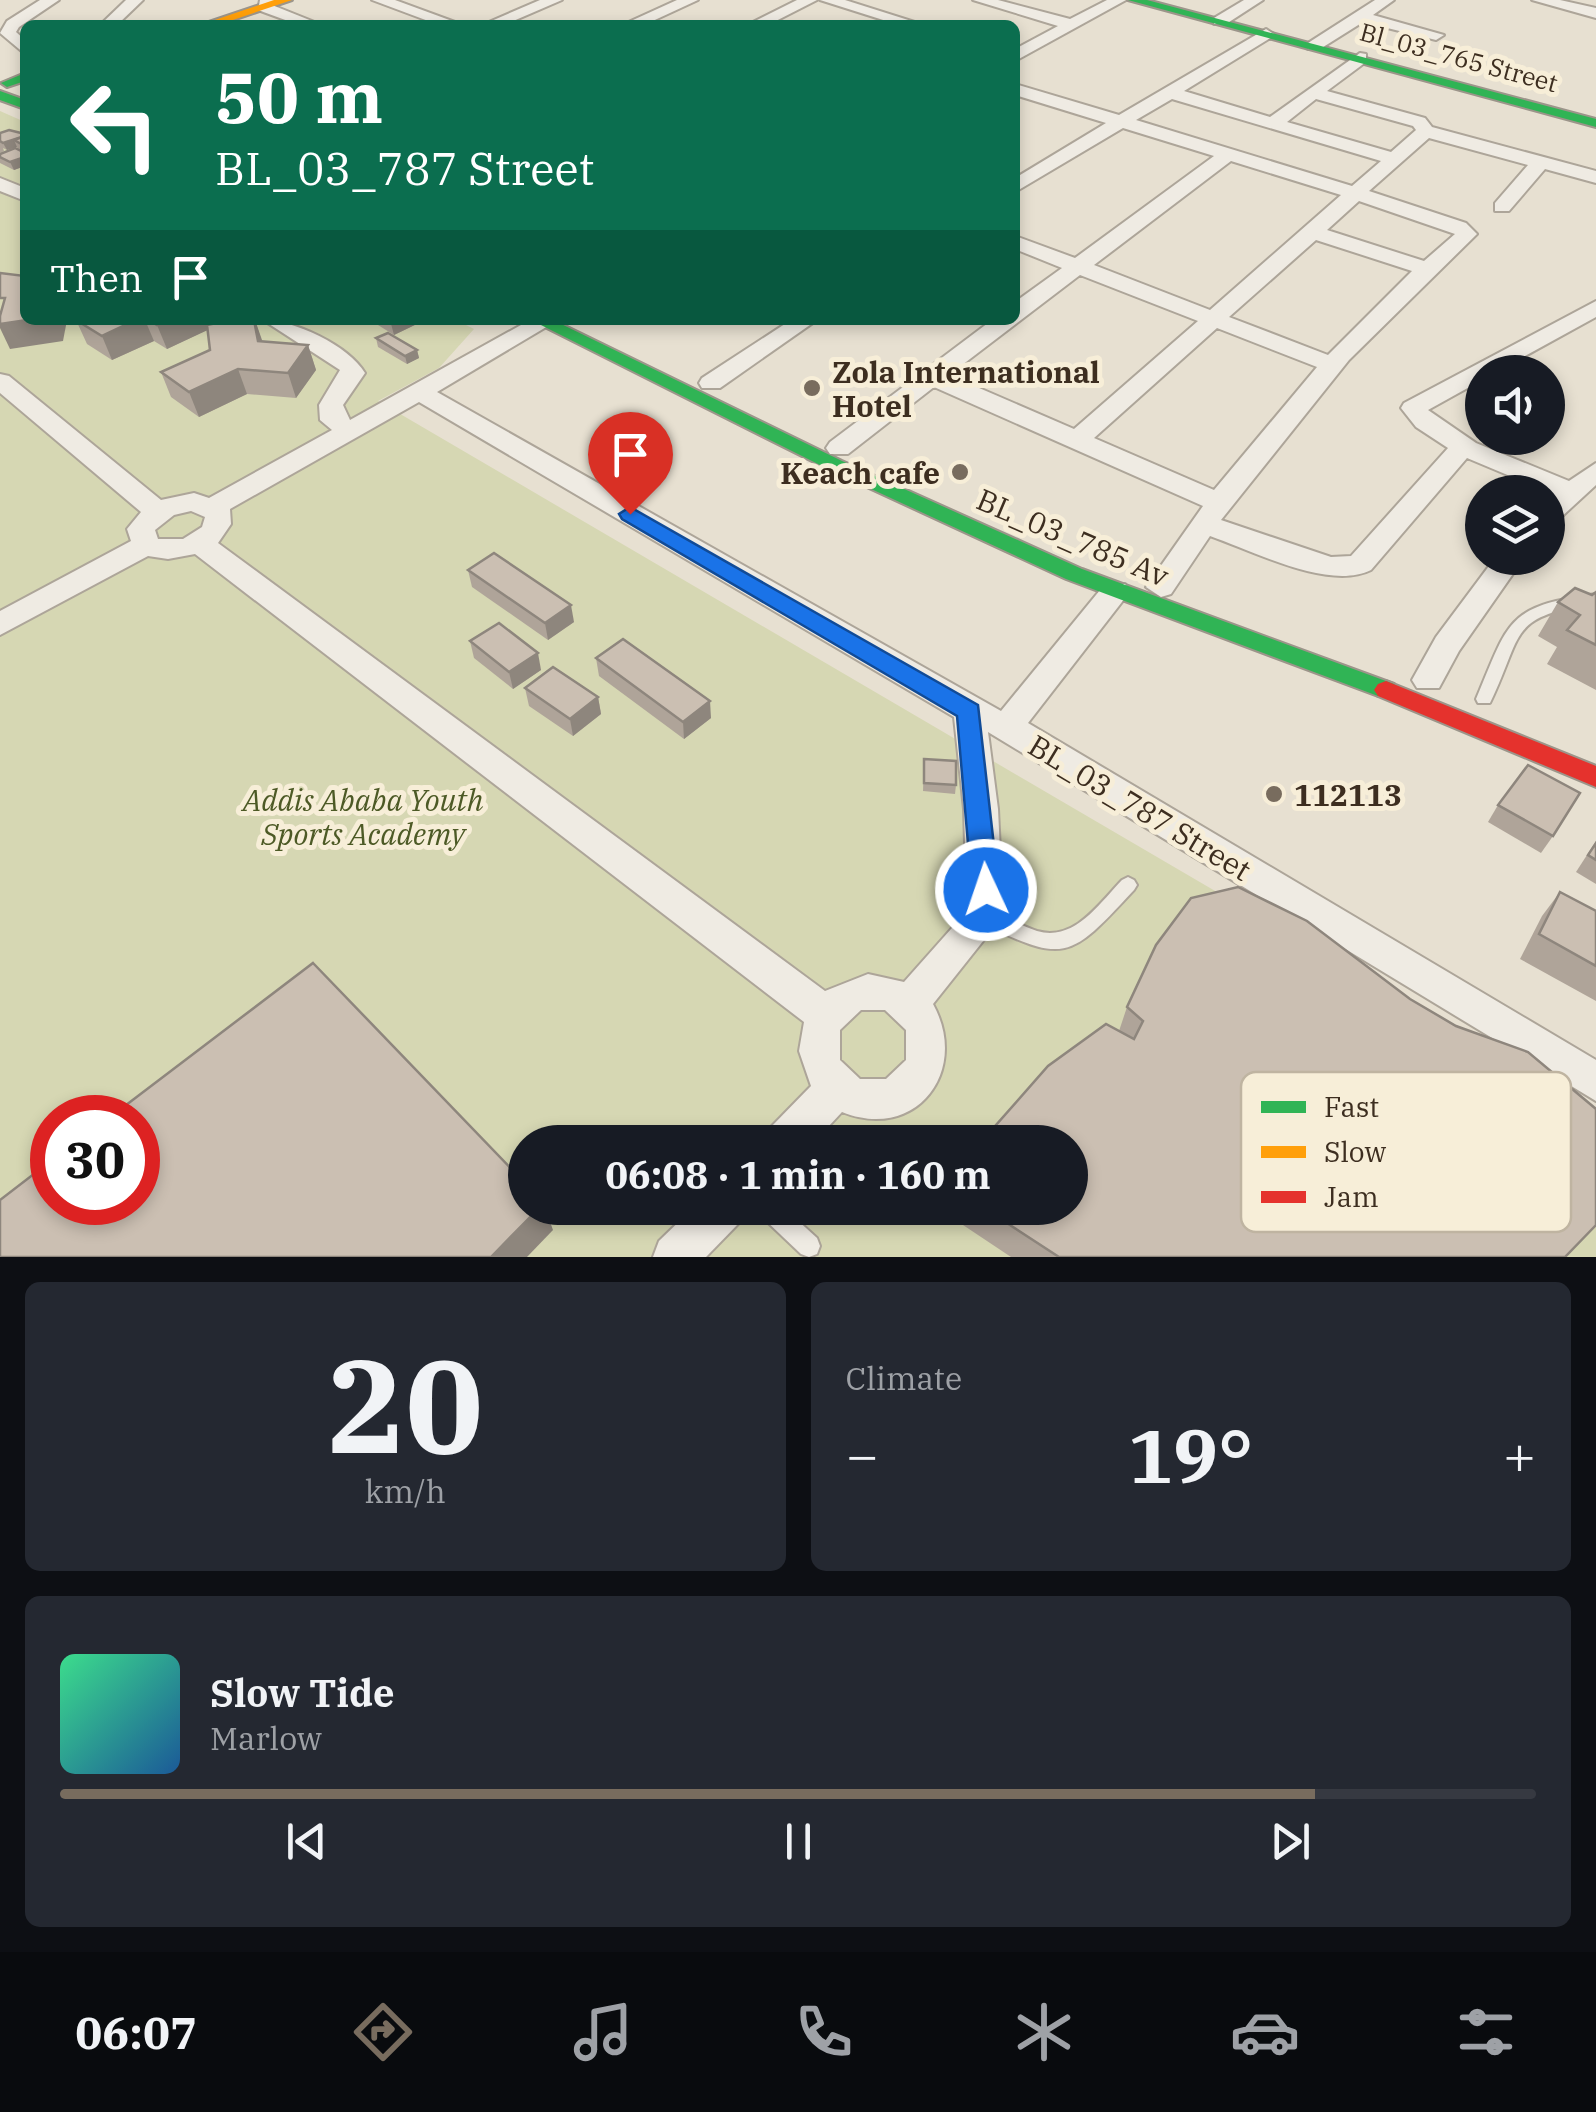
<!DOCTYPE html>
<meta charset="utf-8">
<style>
body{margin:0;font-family:"IBM Plex Serif",serif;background:#242831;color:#f1f3f6;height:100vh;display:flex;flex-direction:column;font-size:38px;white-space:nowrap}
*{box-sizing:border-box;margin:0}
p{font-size:32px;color:#9ea1a6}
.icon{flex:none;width:55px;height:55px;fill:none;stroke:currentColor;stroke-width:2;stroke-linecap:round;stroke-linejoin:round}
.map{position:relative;height:1257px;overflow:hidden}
.details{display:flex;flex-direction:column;gap:25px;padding:25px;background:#0d0f14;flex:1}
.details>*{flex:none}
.guide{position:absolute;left:20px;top:20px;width:1000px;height:305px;border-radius:15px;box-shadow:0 5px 15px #0003;background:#0b6e4f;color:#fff;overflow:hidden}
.controls{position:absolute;left:1465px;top:355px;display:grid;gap:20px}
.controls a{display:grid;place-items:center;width:100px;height:100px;border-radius:50%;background:#171b24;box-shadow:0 5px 15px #0003;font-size:50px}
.speed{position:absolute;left:30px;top:1095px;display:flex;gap:20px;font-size:50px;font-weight:700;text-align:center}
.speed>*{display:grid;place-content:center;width:130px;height:130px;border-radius:50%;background:#171b24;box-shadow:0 5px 15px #0003;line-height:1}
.speed .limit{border:15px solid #d22;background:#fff;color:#111}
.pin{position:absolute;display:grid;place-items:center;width:85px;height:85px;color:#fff;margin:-102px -42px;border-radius:50% 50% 50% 0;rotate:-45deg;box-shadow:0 0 10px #0007}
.pin .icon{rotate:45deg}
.me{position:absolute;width:110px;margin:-55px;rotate:357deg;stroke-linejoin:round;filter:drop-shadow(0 0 8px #0008)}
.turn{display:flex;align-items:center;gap:35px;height:210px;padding:0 30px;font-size:45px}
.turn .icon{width:130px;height:130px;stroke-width:2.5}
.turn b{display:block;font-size:70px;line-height:85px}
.then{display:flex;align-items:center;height:95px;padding:0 30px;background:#0003;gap:20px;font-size:38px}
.big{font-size:75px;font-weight:800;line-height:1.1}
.details .card{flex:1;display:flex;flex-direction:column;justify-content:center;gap:15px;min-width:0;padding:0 35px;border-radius:15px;background:#242831}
.details .dial{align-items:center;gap:0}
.dial b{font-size:130px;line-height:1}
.song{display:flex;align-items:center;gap:30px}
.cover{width:120px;height:120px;border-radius:15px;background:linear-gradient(135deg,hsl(150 70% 55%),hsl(210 70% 35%))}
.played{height:10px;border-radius:5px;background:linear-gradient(90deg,#786c5e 85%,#363941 85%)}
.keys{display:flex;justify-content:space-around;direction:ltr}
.heat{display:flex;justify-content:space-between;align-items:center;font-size:55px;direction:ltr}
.details .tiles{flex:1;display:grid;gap:25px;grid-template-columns:1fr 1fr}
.card:last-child{grid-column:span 2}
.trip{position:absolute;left:508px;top:1125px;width:580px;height:100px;border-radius:50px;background:#171b24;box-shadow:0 5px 15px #0003;font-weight:800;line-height:100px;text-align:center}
.dock{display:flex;height:160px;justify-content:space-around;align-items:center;background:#090b0e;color:#9ea1a6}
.dock .icon{width:70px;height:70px}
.dock .current{color:#786c5e}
.dock b{font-size:45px;color:#f1f3f6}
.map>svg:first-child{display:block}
</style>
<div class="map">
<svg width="1596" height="1257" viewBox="0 0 1596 1257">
<rect width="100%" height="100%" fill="#e7e0d1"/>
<!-- green -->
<path fill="#d6d7b3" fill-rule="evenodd" d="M0 111 25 122V320H456L474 329 439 368 378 401 1596 1114V1257H0ZM52 1118H138V1202H52ZM525 1142H1070V1208H525Z"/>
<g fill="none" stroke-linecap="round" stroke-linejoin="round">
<defs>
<g id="lane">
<path d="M1596 594V604C1507 616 1524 633 1490 703H1478L1476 699C1509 621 1506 606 1596 594Z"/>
<path d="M1128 877 1134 880 1137 885 1134 890C1069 960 1066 964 979 922L976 916 979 910 985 908C1003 915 1019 925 1037 931 1074 942 1099 904 1122 880Z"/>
<polygon points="758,1208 784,1208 817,1238 820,1246 817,1254 809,1257 801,1254 761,1216"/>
</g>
<g id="street">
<polygon points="40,0 59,0 19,27 16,32 25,40 25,54 0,33 7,21"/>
<polygon points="126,0 143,0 117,25 100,25"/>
<polygon points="260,0 276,0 272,5 322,25 299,25 258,10"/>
<polygon points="372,0 395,0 463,25 439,25"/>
<polygon points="540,0 562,0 504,25 482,25"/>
<polygon points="677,0 698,0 644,25 622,25"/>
<polygon points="797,0 817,0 768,25 747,25"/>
<polygon points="820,0 845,0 924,25 899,25"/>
<polygon points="973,0 998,0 1070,19 1107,0 1126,0 1015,61 1015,49 1058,26"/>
<polygon points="1244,0 1263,0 1226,24 1214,24 1214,18"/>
<polygon points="1375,0 1394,0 1373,15 1444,35 1436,40 1363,22 1320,49 1308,49 1308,43"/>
<polygon points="1532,0 1560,0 1596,8 1596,18"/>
<path d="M1266 29 1274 34 1272 37 1184 91 1270 117 1360 53 1366 54V62L1327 91 1425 118 1432 127 1596 171V183L1545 169 1509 211H1495V203L1528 165 1429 138 1369 191 1466 223 1477 234 1349 360 1221 520 1331 557 1351 556 1448 448 1416 427 1401 408 1404 403 1596 301V317L1496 372H1482V380L1428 410 1476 443 1569 481 1596 463V485L1558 520 1548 523V500L1553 494 1467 458 1371 570C1329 591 1253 551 1210 536L1171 594 1161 597 1146 587 1203 506 934 387 848 454H830L826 448 830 442 992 320H1015V302L1062 268 1015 249V236L1075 258 1214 156 1123 128 1015 192V178L1106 123 1015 95V84L1119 115ZM1172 99 1381 161 1352 186 1136 120ZM1316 99 1413 126 1416 130 1391 152 1287 122ZM1231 161 1341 195 1210 310 1094 265ZM1359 201 1455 234 1424 261 1327 230ZM1316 240 1412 271 1328 355 1229 317ZM1080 275 1198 321 1074 429 949 375ZM1217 328 1317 367 1214 490 1094 438Z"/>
<polygon points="0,178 25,188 25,201 0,191"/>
<path d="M263 320C294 320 348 345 365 373L343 405 350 420 530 320H558L437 392 1001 711 1105 584H1125L1130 591 1125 598 1028 723 1596 1060V1101L988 732 998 809 1003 916 933 1004C970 1071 916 1142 842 1112L814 1142H765L771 1127 811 1086 799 1051 804 1022 195 554 168 559 148 556 0 635V611L131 541 127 529 141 512 0 393V374L9 376 161 500 194 493 209 498 332 430 320 420 319 405 340 370ZM419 402 954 717 964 809 967 911 904 982 868 974 825 991 218 543 231 524 230 509ZM191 511 205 517 202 527 183 539H158L155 530 174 515ZM861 1010H885L906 1030V1060L886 1079H860L840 1060V1030Z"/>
<polygon points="791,320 817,320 720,388 702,388 699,383 702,378"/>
<polygon points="1495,558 1524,558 1459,651 1439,688 1417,688 1412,680 1436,637"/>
<polygon points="693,1208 746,1208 739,1223 706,1257 653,1257 659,1241"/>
</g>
<g id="fast">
<polygon points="1128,0 1147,0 1596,119 1596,127"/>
<polygon points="25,73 25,81 7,87 1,83"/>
<polygon points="0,91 25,100 25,109 0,100"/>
<polygon points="531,320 553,320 842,461 1082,569 1394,684 1398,690 1394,696 1378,696 1066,579 828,469"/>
</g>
<polygon id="slow" points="274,0 292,0 218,25 200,25"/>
<polygon id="jam" points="1386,681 1596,766 1596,787 1378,696 1374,690 1378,684"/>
</defs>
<!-- lane casing -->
<use href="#lane" stroke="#ada599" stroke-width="4"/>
<!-- street casing -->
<use href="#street" stroke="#ada599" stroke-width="4"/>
<!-- fast casing -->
<use href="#fast" stroke="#9c958a" stroke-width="4"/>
<!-- slow casing -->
<use href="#slow" stroke="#9c958a" stroke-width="4"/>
<!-- jam casing -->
<use href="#jam" stroke="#9c958a" stroke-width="4"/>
<!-- lane -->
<use href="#lane" fill="#efebe3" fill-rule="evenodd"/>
<!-- street -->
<use href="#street" fill="#efebe3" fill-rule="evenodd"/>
<!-- fast -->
<use href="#fast" fill="#30b455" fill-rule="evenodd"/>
<!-- slow -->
<use href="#slow" fill="#ff9f0a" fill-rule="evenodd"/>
<!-- jam -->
<use href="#jam" fill="#e5322d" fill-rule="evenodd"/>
</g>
<!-- wall -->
<g fill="#afa499">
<polygon points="0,133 25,134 25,166 14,170 0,163 0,154 18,150 17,147 7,150 3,148 4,151 0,153"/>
<polygon points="76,320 209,320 211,324 255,320 262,342 308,345 316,370 296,398 247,394 199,417 171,397 161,372 210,350 207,330 167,349 154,341 112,360 87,344"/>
<polygon points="370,320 420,320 421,322 394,335"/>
<polygon points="376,338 417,350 419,358 407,364 378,347"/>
<polygon points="468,570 574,622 548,640 472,587"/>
<polygon points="1596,592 1596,690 1547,664 1557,647 1538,636 1558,602 1592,595"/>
<polygon points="470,641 541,670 513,689 474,658"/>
<polygon points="596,658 711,718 684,739 599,676"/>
<polygon points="525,688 598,697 601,714 573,736 529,706"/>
<polygon points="924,759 956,785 955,794 923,791"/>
<polygon points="1498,805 1553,836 1541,853 1488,822"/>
<polygon points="1596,841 1596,884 1576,872"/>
<polygon points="1560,892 1596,911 1596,1001 1520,959 1542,916"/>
<polygon points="1127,1007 1565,1257 1011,1257 957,1221 960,1208 1070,1208 1119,1031"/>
</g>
<!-- shaded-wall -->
<g fill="#8e867d">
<polygon points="14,140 17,147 7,150 3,143"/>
<polygon points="25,157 25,166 14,170 10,162"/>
<polygon points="27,320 67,320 63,341 10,349 0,328 0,324"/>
<polygon points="136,320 145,320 154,341 112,360 102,336"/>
<polygon points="167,320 209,320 212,328 167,349 157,325"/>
<polygon points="255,320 262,340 266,366 258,341"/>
<polygon points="390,320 420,320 421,322 394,335"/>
<polygon points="308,345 316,370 296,398 288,373"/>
<polygon points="417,350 419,358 407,364 405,356"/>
<polygon points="238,369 247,394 199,417 189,392"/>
<polygon points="571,605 574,622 548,640 545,623"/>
<polygon points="538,653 541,670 513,689 509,672"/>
<polygon points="598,697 601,714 573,736 570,719"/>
<polygon points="710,701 711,718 684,739 683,722"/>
<polygon points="539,1208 545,1208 553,1230 527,1257 491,1257"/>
</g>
<!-- building -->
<g fill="#cbbfb2" stroke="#8e867d" stroke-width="2.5">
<polygon points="9,130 25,134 25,136 3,143 0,141 0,133"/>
<polygon points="25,136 25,146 14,140"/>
<polygon points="15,148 25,153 25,157 10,162 0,157 0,154"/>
<polygon points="0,273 25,276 25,320 27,320 0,324 0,316 5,298 0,298"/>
<polygon points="76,320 136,320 102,336"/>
<polygon points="149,320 167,320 157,325"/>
<polygon points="231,320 254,320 258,341 308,345 288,373 238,369 189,392 161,372 210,350 207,325"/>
<polygon points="388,333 417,350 405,356 376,338"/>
<polygon points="494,553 571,605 545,623 468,570"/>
<polygon points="1575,588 1592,595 1596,592 1596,645 1567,630 1580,615 1558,602"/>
<polygon points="499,623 538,653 509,672 470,641"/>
<polygon points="623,639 710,701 683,722 596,658"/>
<polygon points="553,667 598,697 570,719 525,688"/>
<polygon points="924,759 956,761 956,785 924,783"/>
<polygon points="1528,765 1580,793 1553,836 1498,805"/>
<polygon points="1596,843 1596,860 1588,855"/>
<polygon points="1238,887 1307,921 1410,999 1456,1026 1528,1052 1596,1109 1596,1225 1565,1257 1059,1257 984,1208 1070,1208 1070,1142 981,1142 1048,1066 1106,1024 1134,1039 1143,1021 1127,1007 1156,945 1191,898"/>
<polygon points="1560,892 1596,911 1596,966 1539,934"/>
<polygon points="313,963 525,1183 525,1208 539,1208 491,1257 0,1257 0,1200 52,1160 52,1202 138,1202 138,1118 109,1118"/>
</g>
<!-- route -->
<polygon fill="#1a73e8" stroke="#114b97" stroke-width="2.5" points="630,507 978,705 999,890 995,898 976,898 972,890 957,716 622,519 619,514"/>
<!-- markers -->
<g fill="#786c5e" stroke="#f7eed8" stroke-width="4">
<circle cx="812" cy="388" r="10"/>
<circle cx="960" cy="472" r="10"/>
<circle cx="1274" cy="794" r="10"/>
</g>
<g text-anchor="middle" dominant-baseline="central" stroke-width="10" stroke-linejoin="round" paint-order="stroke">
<!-- far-street labels -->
<g font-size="25" fill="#3d2e20" stroke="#f7eed8">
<text transform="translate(1459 57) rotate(15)">Bl_03_765 Street</text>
</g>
<!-- poi labels -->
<g font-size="30" font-weight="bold" fill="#3d2e20" stroke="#f7eed8" text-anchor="start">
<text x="832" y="371">Zola International<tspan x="832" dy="34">Hotel</tspan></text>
<text x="940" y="472" text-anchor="end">Keach cafe</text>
<text x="1294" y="794">112113</text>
</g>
<!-- street labels -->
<g font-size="30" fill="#3d2e20" stroke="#f7eed8">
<text transform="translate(1073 537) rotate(23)">BL_03_785 Av</text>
<text transform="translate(1140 807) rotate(31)">BL_03_787 Street</text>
</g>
<!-- park labels -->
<g font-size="30" font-style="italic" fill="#4d5a26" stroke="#f7eed8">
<text x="363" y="799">Addis Ababa Youth<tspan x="363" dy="34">Sports Academy</tspan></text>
</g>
</g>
<!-- legend -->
<rect x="1241" y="1072" width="330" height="160" rx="15" fill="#f7eed8" stroke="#bfb4a1" stroke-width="2.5"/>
<rect x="1261" y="1101" width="45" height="12" fill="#30b455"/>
<rect x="1261" y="1146" width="45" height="12" fill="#ff9f0a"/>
<rect x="1261" y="1191" width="45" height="12" fill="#e5322d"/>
<g font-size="28" fill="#3d2e20">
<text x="1324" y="1117">Fast</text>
<text x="1324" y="1162">Slow</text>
<text x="1324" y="1207">Jam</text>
</g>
</svg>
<div class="controls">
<a><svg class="icon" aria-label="sound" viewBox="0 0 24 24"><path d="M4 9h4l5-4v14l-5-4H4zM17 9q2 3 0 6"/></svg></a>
<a><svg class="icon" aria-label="layers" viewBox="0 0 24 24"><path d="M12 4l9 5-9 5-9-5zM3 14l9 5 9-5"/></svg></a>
</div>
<div class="speed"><div class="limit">30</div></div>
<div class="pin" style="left:630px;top:514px;background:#d93025"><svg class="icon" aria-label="arrive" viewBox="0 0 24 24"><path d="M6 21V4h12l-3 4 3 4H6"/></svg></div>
<svg class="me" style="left:986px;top:890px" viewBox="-20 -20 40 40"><circle r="17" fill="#1a73e8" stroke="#fff" stroke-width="3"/><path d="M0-11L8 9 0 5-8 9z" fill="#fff"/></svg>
<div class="trip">06:08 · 1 min · 160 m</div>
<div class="guide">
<div class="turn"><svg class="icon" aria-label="left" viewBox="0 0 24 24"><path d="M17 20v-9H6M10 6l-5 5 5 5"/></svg><div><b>50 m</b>BL_03_787 Street</div></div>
<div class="then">Then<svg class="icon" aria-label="arrive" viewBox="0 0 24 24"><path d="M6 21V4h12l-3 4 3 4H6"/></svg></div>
</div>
</div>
<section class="details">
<div class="tiles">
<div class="card dial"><b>20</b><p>km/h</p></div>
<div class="card"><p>Climate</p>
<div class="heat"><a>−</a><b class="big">19°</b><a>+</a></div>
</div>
<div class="card">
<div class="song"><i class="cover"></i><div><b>Slow Tide</b><p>Marlow</p></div></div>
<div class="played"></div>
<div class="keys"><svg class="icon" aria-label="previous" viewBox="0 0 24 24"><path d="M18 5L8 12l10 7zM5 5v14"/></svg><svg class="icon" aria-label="pause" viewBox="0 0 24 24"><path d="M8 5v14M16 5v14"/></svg><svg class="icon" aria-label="next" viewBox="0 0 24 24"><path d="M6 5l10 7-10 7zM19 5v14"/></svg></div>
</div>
</div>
</section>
<nav class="dock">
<b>06:07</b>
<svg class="icon current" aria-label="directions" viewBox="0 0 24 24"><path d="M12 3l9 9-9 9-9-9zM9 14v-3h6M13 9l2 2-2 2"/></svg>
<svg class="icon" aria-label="music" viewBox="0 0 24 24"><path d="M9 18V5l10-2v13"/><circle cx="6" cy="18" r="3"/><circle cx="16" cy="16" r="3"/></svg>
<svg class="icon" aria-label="phone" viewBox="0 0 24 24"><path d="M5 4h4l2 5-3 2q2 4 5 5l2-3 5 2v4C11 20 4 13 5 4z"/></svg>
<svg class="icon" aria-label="climate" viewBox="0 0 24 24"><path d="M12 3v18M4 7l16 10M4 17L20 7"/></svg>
<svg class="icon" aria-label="car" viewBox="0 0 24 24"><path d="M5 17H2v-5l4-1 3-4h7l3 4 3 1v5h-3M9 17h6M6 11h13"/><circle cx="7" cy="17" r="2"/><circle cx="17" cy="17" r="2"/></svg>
<svg class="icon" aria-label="filters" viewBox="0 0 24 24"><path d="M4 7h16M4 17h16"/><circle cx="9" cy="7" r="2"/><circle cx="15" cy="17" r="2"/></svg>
</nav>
